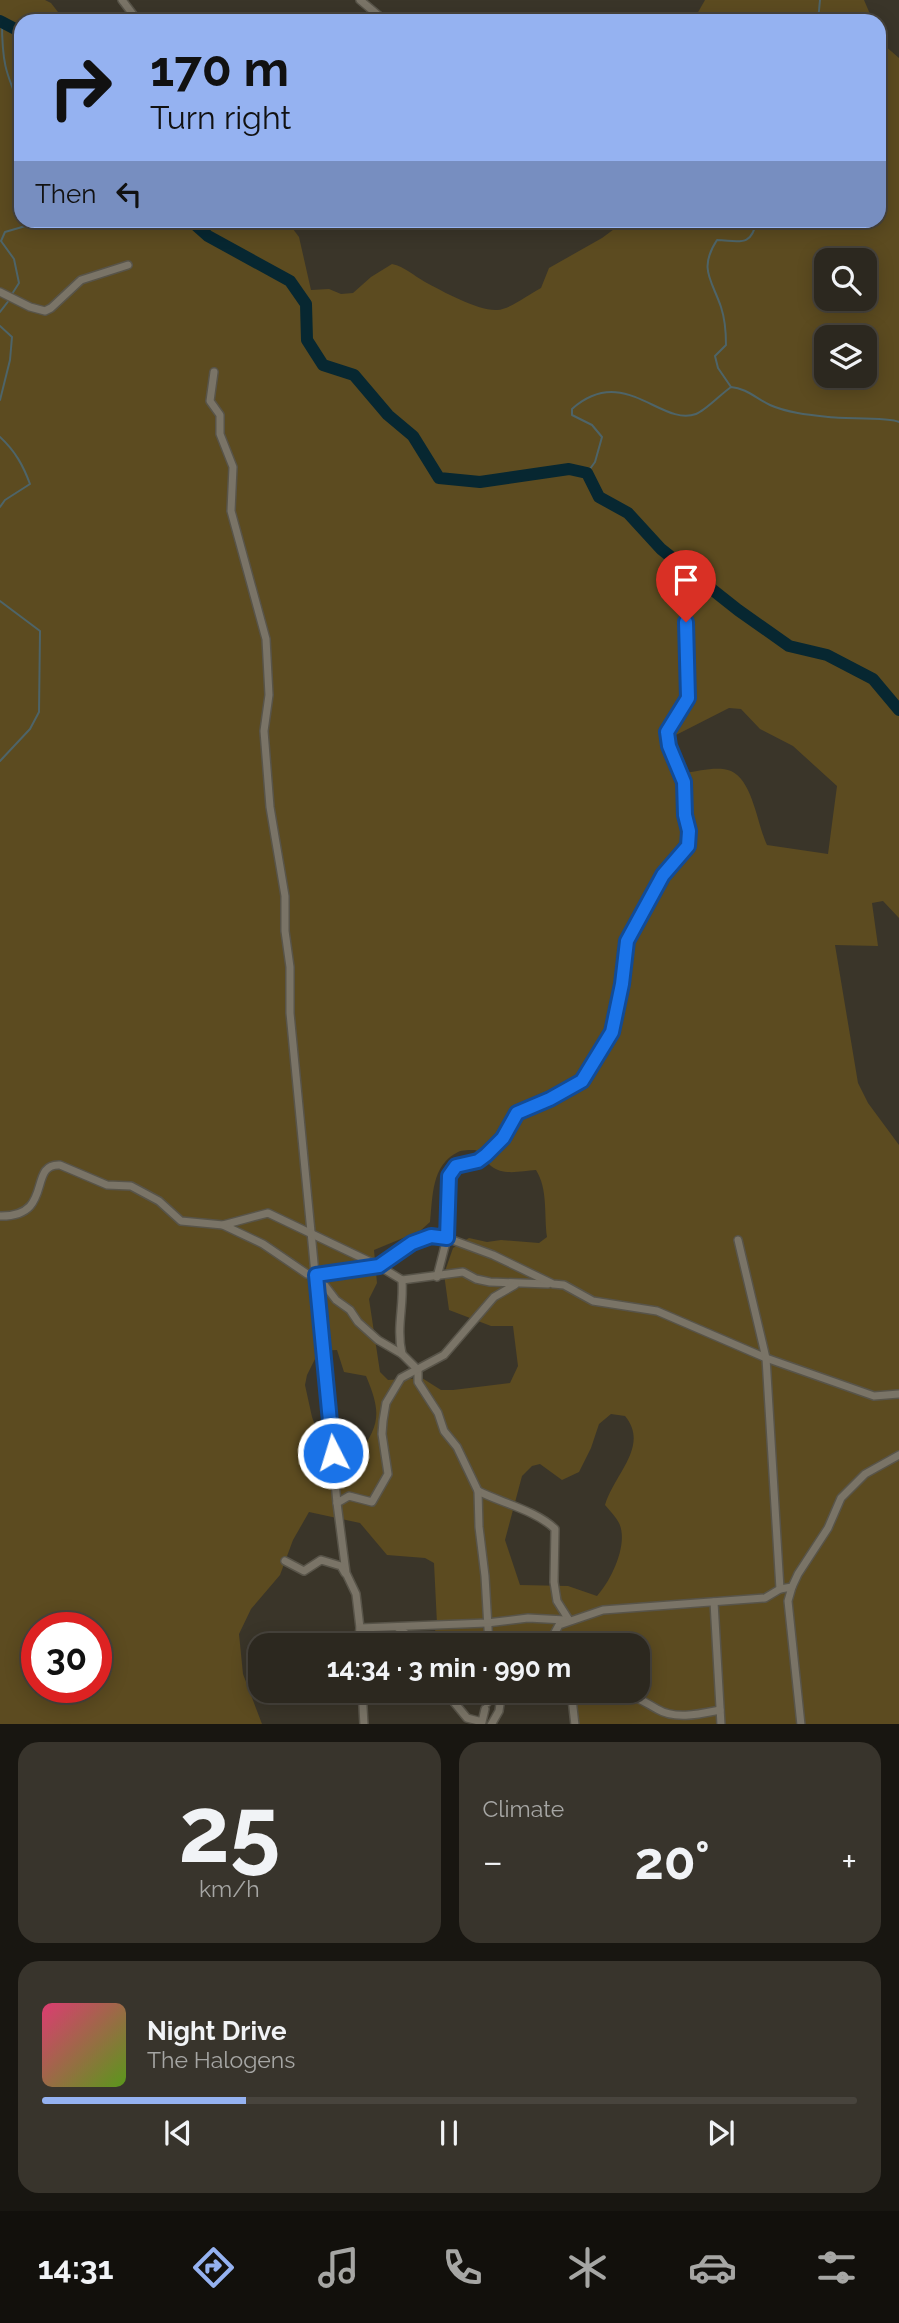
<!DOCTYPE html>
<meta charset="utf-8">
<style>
body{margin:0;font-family:Raleway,sans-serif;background:#38342c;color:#f1f3f6;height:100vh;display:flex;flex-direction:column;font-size:26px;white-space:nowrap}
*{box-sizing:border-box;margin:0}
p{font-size:23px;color:#a6a6a4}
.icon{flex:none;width:38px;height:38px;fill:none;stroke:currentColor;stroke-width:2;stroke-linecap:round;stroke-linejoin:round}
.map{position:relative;height:1724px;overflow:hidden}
.drawer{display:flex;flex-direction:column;gap:18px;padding:18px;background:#181611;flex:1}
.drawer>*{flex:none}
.banner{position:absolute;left:14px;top:14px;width:872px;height:214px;border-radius:21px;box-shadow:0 4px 18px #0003,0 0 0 2px #48443d;background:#95b2f1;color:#111;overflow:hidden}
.buttons{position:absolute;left:814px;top:248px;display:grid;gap:14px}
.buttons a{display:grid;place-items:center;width:63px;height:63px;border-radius:14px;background:#2c281f;box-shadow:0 4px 18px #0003,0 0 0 2px #48443d;font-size:35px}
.speed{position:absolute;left:21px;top:1612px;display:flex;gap:14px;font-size:35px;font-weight:700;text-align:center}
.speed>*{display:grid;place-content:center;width:91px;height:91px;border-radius:50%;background:#2c281f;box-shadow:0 4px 18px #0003,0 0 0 2px #48443d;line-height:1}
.speed .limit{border:10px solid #d22;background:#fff;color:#111}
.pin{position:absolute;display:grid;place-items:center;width:60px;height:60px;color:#fff;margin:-72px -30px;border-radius:50% 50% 50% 0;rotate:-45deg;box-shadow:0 0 7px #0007}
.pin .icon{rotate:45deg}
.me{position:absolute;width:77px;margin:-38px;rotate:355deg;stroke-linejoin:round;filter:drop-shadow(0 0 5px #0008)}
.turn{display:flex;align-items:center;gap:24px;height:147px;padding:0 21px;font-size:32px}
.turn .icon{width:91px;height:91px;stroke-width:2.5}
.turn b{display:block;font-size:49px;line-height:60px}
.then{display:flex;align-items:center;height:66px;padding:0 21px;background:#0003;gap:14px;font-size:26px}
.big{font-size:52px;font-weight:700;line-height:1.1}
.drawer .widget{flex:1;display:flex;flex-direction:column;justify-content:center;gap:10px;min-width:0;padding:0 24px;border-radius:21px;background:#38342c}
.drawer .dial{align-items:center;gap:0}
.dial b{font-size:91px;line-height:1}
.song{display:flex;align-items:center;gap:21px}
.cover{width:84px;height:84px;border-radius:10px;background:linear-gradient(135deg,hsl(340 70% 55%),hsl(90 70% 35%))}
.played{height:7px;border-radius:4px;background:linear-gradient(90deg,#95b2f1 25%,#48443d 25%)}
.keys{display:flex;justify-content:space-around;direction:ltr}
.heat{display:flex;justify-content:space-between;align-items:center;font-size:38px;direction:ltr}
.drawer .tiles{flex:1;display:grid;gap:18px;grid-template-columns:1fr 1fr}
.widget:last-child{grid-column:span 2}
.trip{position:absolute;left:248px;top:1633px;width:402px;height:70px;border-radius:21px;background:#2c281f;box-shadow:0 4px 18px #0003,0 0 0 2px #48443d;font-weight:700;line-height:70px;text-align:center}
.dock{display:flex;height:112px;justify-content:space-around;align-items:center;background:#12100c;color:#a6a6a4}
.dock .icon{width:49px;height:49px}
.dock .on{color:#95b2f1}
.dock b{font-size:32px;color:#f1f3f6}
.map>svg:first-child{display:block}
</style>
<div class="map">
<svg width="899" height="1725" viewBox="0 0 899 1725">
<rect width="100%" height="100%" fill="#3a3529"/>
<!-- green -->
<g fill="#5c4b20" fill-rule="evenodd">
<path d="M0 0H45L51 3 65 21H21V220L287 221 299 237 311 290 329 289 341 294 353 293 371 277 392 264C405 267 413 275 425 282 442 291 478 311 497 310 511 309 529 294 541 288L549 268 602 238 625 221 878 220 879 33 884 45 899 58V918L883 901 872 903 878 946 835 945 858 1083 868 1103 899 1145V1724H575L579 1720 575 1691 639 1690V1645H431L437 1624 434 1563 425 1558 387 1555 360 1523 309 1512 293 1540 280 1575 251 1609 239 1634 243 1674 262 1724 0 1725ZM826 261H864V299H826ZM826 338H864V376H826ZM729 708 741 709 760 729 793 746 837 786 828 854 767 845C757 824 753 781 731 771 718 766 699 771 686 773L674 736ZM475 1150C484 1153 484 1160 491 1166 503 1176 521 1171 536 1170 548 1189 544 1214 547 1237L539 1243 501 1240 487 1242 469 1238 453 1248 444 1274 449 1310 491 1326H513L518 1366 510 1383 453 1390H441L422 1378 388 1380 380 1372 369 1299 377 1283 374 1250 420 1231 430 1222C433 1197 431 1165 458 1152 462 1150 470 1150 475 1150ZM337 1350 344 1372 366 1376C381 1412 381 1424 357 1456L343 1457 337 1460 325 1452 312 1417 305 1385 307 1375 319 1351ZM611 1414 625 1416C650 1446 614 1474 605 1505 610 1511 616 1517 619 1523 629 1544 611 1581 597 1596L568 1586 520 1585 505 1540 522 1476 532 1466 540 1464 562 1480 579 1472 591 1448 599 1424ZM37 1628H96V1687H37Z"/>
<polygon points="705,0 864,0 873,21 693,21"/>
</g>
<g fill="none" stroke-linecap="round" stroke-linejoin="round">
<!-- stream -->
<g stroke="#4e6468" stroke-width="2">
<polyline points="818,21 820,0"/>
<path d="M2 22C2 61 5 72 21 108"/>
<polyline points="12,294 19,283 14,259 1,241 5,232 46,220"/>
<polyline points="0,312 10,299"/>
<polyline points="0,326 12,337 10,360 0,400"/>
<path d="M731 387 718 368 715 356 726 345C726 332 725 319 721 307 712 280 698 269 717 240 740 241 751 248 757 220"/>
<path d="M0 437C15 451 23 465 30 484L5 500 0 507"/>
<path d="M587 473 595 462 602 437 592 425 572 415V409C624 363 661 427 696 414 705 411 721 394 731 387 746 388 757 399 770 405 788 413 810 415 829 417 843 419 892 417 899 422"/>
<polyline points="0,601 40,631 39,712 30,729 0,761"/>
</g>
<!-- river -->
<g stroke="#072731" stroke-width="12">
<polyline points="0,21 21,32"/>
<polyline points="190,220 208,236 290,281 306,304 307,340 323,365 354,375 388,415 413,436 439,478 480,482 569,469 587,473 599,497 628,513 661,549 738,610 789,646 827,655 873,679 899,710"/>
</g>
<defs>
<g id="minor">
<polyline points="122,0 138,21"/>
<polyline points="360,0 384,20"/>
<polyline points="0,292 30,307 45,311 51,308 81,280 128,265"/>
<polyline points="214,372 210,401 220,415 220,434 233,467 231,511 266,639 269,695 264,731 270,807 285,896 285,931 290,967 290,1013 337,1503 346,1573 356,1594 360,1628 358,1645"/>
<path d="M0 1216C55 1217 27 1163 60 1165L107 1185 131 1186 159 1201 181 1221 223 1225 263 1244 307 1274 316 1275 379 1266 402 1280 463 1272 476 1279 490 1282 548 1284"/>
<polyline points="223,1225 268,1213 379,1266 412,1243 431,1236 447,1238 493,1255 553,1284 564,1285 593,1301 657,1311 766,1358 874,1396 899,1394"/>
<polyline points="738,1240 766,1358 780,1589"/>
<path d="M317 1275 336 1300 350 1310 358 1322 378 1340 402 1354 418 1370V1382L438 1413 444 1431 457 1447 478 1491C502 1503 537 1511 555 1529L554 1582 557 1601 569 1620"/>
<polyline points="437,1277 447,1238 449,1176 456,1166 478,1162 486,1155 503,1138 517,1113 550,1099 581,1081 612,1032 622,984 627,941 663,875 689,846 689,831 685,815 684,782 669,746 667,732 688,698 686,622"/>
<path d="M402 1280C404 1307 396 1327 402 1354"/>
<polyline points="478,1491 479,1527 485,1576 489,1645"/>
<polyline points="337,1503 349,1496 372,1502 388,1474 382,1434 383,1421 386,1403 401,1378 444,1355 494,1297 515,1285"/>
<polyline points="285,1561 304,1571 321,1560 341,1566 345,1573"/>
<polyline points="792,1587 788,1601 801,1725"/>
<polyline points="714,1602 721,1725"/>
<polyline points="397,1627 421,1645"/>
<polyline points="360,1628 487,1623 528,1618 565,1620"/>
<polyline points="538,1645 553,1636 559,1625 603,1610 765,1598 780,1589 792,1587 798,1574 828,1528 841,1498 865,1474 899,1455"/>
<polyline points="362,1690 364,1725"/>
<polyline points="444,1690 467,1718 482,1722 485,1709"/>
<polyline points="571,1690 575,1725"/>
<path d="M626 1690V1694C638 1697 646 1703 657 1709 675 1720 700 1714 720 1710"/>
<polyline points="487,1703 490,1690"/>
<polyline points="491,1725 499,1711 502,1690"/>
</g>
</defs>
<!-- minor casing -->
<use href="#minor" stroke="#585449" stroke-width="10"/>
<!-- minor -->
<use href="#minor" stroke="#7a7467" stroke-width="7"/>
</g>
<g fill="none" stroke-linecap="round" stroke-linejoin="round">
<defs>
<polyline id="route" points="333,1453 316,1275 379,1266 412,1243 431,1236 447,1238 449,1176 456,1166 478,1161 486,1155 503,1138 517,1113 550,1099 582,1081 612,1032 622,984 627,941 663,875 688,846 689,831 685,815 684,782 669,746 667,732 688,698 686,622"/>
</defs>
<!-- route casing -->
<use href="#route" stroke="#114b97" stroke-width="18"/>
<!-- route -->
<use href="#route" stroke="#1a73e8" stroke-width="12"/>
</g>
</svg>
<div class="buttons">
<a><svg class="icon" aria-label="search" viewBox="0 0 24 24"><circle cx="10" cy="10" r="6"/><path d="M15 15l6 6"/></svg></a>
<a><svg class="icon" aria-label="layers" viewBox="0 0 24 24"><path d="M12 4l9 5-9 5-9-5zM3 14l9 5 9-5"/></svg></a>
</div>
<div class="speed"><div class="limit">30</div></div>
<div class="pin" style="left:686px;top:622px;background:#d93025"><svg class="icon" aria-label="arrive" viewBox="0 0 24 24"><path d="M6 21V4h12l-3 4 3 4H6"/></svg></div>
<svg class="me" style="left:333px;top:1453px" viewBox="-20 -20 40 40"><circle r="17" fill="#1a73e8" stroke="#fff" stroke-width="3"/><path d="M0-11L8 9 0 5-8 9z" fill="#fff"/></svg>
<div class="trip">14:34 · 3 min · 990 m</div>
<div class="banner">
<div class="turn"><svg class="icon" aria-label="right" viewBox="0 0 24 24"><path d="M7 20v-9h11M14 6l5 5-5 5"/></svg><div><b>170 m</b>Turn right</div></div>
<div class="then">Then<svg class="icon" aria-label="left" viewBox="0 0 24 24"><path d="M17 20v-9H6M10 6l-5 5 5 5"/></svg></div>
</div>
</div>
<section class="drawer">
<div class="tiles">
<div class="widget dial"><b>25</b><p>km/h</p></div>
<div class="widget"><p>Climate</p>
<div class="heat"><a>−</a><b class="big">20°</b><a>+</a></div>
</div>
<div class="widget">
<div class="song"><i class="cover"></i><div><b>Night Drive</b><p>The Halogens</p></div></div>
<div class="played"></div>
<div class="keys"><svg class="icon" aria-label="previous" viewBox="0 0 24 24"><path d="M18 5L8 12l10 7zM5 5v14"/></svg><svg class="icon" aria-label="pause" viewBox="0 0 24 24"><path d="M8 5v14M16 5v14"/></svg><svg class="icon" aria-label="next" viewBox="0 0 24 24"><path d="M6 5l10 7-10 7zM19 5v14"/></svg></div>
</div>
</div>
</section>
<nav class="dock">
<b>14:31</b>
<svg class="icon on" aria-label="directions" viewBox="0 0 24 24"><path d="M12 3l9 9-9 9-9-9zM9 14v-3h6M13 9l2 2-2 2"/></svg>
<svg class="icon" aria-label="music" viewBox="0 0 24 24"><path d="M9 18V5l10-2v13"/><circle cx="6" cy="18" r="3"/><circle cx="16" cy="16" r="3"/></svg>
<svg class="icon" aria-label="phone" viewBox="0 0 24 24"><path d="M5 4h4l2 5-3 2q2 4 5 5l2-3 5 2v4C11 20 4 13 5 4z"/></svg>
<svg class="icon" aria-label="climate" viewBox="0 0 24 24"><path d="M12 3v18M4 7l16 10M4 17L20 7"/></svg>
<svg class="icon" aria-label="car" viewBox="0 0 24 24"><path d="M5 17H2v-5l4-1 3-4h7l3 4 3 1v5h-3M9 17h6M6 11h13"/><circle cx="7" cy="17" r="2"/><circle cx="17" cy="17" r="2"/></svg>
<svg class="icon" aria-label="filters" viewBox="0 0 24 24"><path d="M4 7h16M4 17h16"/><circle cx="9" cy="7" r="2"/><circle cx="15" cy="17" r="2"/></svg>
</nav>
